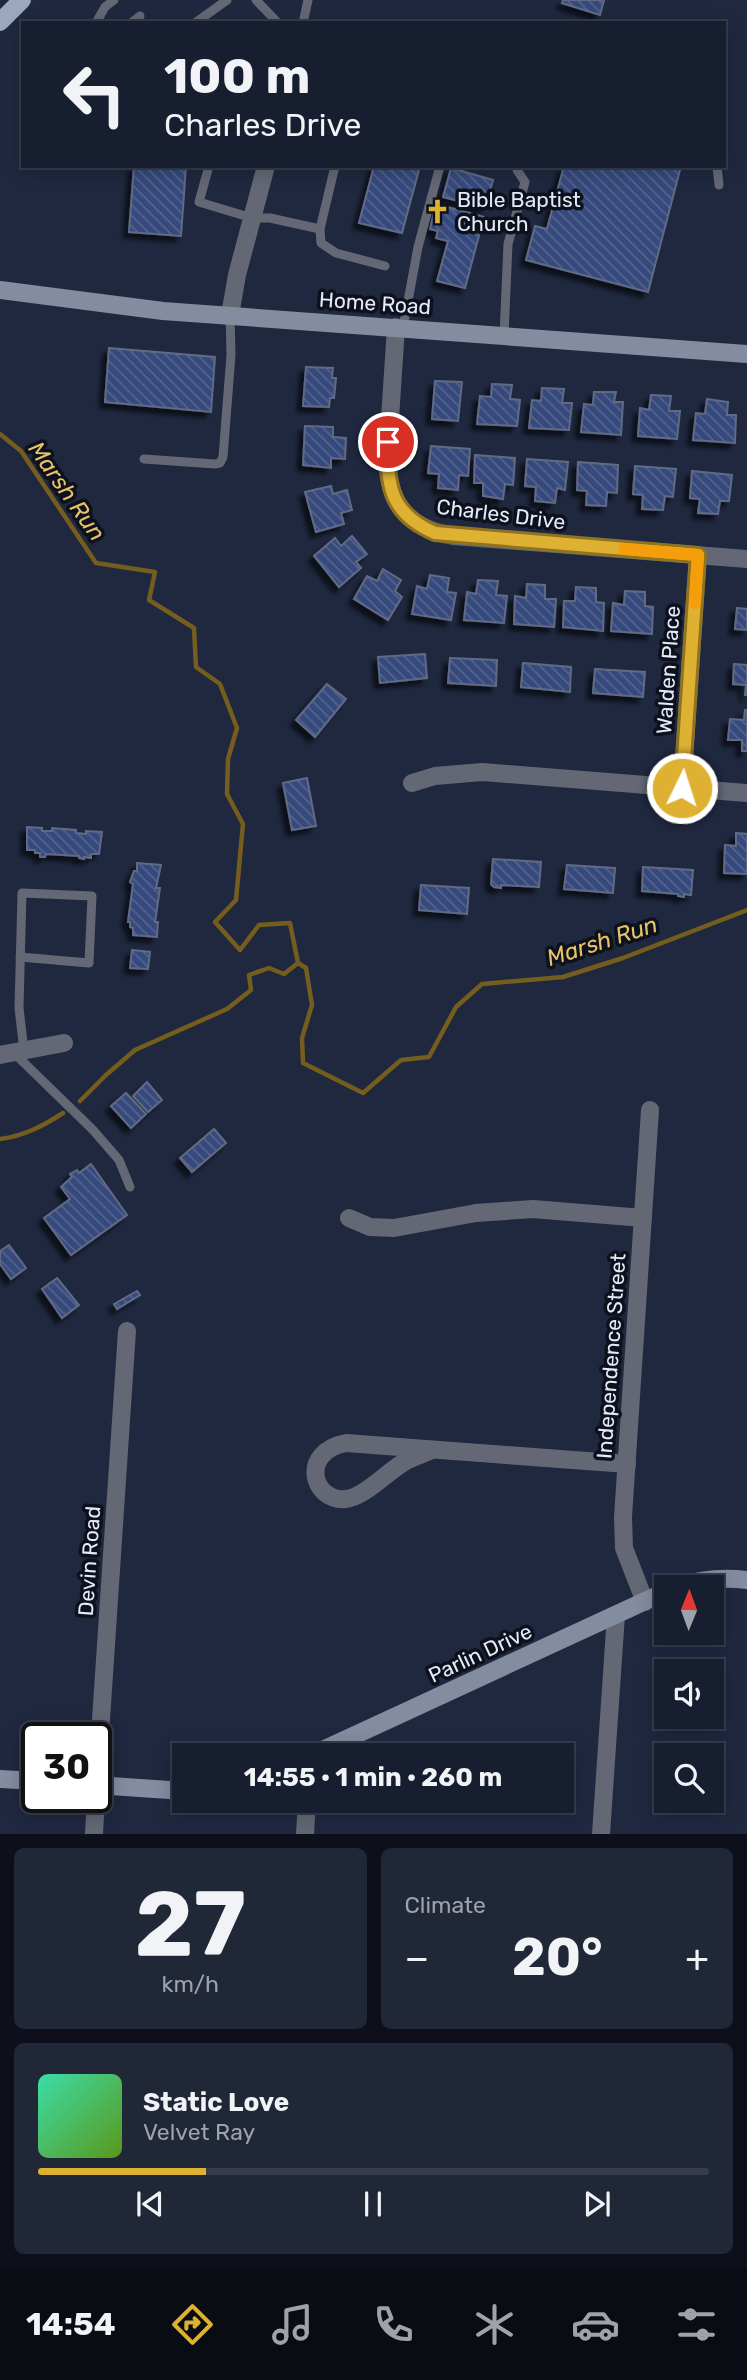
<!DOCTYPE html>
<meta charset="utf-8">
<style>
body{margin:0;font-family:Rubik,sans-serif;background:#202737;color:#f1f3f6;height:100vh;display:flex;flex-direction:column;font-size:26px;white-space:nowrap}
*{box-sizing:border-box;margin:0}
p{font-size:23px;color:#9ea2aa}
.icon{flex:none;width:38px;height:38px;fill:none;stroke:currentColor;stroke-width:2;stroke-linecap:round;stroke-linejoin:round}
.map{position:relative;height:1834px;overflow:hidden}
.panel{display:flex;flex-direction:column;gap:14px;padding:14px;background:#0d101a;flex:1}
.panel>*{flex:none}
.guide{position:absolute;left:21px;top:21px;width:705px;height:147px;border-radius:0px;box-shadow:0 4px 18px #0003,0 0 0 2px #363c4b;background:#171e2f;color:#f1f3f6;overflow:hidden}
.needle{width:46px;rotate:1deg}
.tools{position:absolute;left:654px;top:1575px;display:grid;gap:14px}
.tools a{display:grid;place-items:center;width:70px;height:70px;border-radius:0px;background:#171e2f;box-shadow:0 4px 18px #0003,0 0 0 2px #363c4b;font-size:35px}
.speed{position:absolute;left:21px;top:1722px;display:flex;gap:14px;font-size:35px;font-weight:700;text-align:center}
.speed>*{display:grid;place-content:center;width:91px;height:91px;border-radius:50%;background:#171e2f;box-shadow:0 4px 18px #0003,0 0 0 2px #363c4b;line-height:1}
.speed .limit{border:4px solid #111;border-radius:10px;background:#fff;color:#111}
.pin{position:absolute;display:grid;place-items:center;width:60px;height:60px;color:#fff;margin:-30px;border:4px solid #fff;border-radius:50%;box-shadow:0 2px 7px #0007}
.me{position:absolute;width:77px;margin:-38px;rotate:4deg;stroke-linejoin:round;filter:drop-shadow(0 0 5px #0008)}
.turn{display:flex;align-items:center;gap:24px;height:147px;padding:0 28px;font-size:32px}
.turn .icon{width:91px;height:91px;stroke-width:2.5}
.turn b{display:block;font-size:49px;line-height:60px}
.big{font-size:52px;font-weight:700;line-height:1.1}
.panel .tile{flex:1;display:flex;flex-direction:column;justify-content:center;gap:10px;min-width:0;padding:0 24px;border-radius:10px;background:#202737}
.panel .dial{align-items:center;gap:0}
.dial b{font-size:91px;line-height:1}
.song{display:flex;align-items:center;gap:21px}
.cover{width:84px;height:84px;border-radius:10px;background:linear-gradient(135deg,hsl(160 70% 55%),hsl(90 70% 35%))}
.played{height:7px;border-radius:4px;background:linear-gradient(90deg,#deb133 25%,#363c4b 25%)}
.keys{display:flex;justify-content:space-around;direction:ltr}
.heat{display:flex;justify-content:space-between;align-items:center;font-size:38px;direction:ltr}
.panel .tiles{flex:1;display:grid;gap:14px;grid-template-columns:1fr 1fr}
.tile:last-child{grid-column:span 2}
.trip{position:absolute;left:172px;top:1743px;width:402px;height:70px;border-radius:0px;background:#171e2f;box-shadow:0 4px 18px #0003,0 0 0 2px #363c4b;font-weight:700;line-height:70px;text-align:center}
.menu{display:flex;height:112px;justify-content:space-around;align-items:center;background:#090c13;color:#9ea2aa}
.menu .icon{width:49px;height:49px}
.menu .current{color:#deb133}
.menu b{font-size:32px;color:#f1f3f6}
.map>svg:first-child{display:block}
</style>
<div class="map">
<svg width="747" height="1834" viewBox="0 0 747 1834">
<defs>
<pattern id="building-back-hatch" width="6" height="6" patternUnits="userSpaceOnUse" patternTransform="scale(1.75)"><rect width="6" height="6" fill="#36497b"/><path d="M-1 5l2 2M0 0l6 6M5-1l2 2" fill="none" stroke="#53638f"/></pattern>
<filter id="shadow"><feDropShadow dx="-5.5" dy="5.5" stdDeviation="2" flood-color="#0009"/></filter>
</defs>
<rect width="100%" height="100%" fill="#1f283f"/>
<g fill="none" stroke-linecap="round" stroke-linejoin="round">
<!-- stream -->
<g stroke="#755d1d" stroke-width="4.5">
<polyline points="0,434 21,451 96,563 155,572 149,600 194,628 196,667 220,684 237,728 228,759 227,794 243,824 236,900 215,922 240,950 259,925 290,923 298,963 306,968 312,1005 302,1038 303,1063 363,1093 401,1060 429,1057 456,1007 482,984 563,977 623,958 747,910"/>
<polyline points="80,1101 106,1075 135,1050 227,1009 251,990 249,975 269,968 284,974 298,963"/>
<path d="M0 1139C24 1136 43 1126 63 1113"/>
</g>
</g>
<!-- building -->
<g fill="url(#building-back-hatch)" stroke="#606b85" stroke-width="2" filter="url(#shadow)">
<polygon points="563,0 604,0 600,15 562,3"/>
<polygon points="134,166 186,166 181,236 129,232"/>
<polygon points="374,166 420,166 402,233 359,223"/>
<polygon points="564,166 681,166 648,292 526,260 535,226 547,229"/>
<polygon points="451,168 493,180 485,208 443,197"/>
<polygon points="436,204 484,217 465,288 437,281 448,241 436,238 438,231 430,229"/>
<polygon points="109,348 215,357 211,412 105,402"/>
<polygon points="306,367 333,368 332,378 336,378 334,398 330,398 329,407 303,406"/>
<polygon points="435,381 462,382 458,421 432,419"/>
<polygon points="492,384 512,385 510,399 520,400 517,426 477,424 480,396 491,397"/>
<polygon points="542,388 564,389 562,403 572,403 569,430 529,428 532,400 541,401"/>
<polygon points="594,392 616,392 614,402 623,402 621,435 581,432 584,404 593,405"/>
<polygon points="651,395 671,396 669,411 680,411 677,439 638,436 640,408 649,410"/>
<polygon points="707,399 728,402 727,415 736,415 735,443 693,440 696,413 705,414"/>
<polygon points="305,426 333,427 333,437 346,438 345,459 331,458 331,468 303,465"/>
<polygon points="431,446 470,449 468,476 459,475 458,490 438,488 439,474 428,473"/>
<polygon points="475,455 515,458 513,485 505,484 503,499 483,496 483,483 474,483"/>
<polygon points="527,459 568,462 565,490 557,488 555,503 535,501 536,487 525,486"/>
<polygon points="578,462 618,465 617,493 607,492 606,506 586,505 587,491 577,490"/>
<polygon points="635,466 676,469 673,497 665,496 663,510 642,509 643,495 633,494"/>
<polygon points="692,471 732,475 729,501 720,501 718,514 698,513 700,499 690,498"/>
<polygon points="331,486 333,494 347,490 352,510 341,513 344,524 316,532 305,492"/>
<polygon points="352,536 367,554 356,562 361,568 339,587 314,556 335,538 341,546"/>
<polygon points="383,569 401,580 395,591 402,597 388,620 354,599 367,576 377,581"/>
<polygon points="430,575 449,578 447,592 456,593 451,620 412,614 417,586 427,589"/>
<polygon points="478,580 498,581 496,595 507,596 504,623 464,620 467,592 476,594"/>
<polygon points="527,584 545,585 545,599 556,599 554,627 514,624 515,596 526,598"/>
<polygon points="576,587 596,588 596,602 604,603 603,631 563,627 564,601 575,601"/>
<polygon points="625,591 645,592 645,606 653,607 652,634 611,631 613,603 624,605"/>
<polygon points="737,608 747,609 747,630 735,629"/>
<polygon points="425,654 427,678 380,683 378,657"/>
<polygon points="450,658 497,660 496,686 448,683"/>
<polygon points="523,663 571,667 570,692 521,687"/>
<polygon points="734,664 747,665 747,695 745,695 746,685 733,684"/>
<polygon points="595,669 645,672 643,697 593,693"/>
<polygon points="327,684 346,699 315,737 296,720"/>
<polygon points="745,710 747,710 747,751 742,751 742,740 728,740 730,719 744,720"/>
<polygon points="307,778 316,826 292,830 283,783"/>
<polygon points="27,827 42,828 42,831 52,831 52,828 76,830 76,833 86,834 86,831 102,832 99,854 91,854 91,858 84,857 84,859 79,858 79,856 46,854 45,857 40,857 40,853 35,853 35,850 27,850"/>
<polygon points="736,833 747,834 747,874 724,873 725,845 736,846"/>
<polygon points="493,859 541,862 539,887 501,885 501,888 494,887 491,884"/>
<polygon points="137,863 161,865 156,888 160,888 155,922 158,922 157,937 133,935 133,928 130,927 130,922 128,922 133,884 130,882 134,871 137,871"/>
<polygon points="567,865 615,868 613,893 564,889"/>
<polygon points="643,867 693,870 691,895 684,894 684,897 678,896 678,894 642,891"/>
<polygon points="421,885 469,888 467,914 419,910"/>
<polygon points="132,950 150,952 148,969 130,968"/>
<polygon points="147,1082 162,1100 148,1112 133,1096"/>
<polygon points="126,1093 146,1114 131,1128 111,1106"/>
<polygon points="214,1129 226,1143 192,1172 180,1158"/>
<polygon points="91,1164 127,1215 71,1255 44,1218 70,1199 61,1187 72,1177 70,1174 77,1170 79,1173"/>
<polygon points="9,1245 26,1268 11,1279 0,1264 0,1251"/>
<polygon points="57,1278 79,1305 62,1318 42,1289"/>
<polygon points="137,1291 140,1295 117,1309 114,1304"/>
</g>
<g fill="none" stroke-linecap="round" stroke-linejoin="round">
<!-- lane -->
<g stroke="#636874" stroke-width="9">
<polyline points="256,0 278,23"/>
<polyline points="96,23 105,7 114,0"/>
<polyline points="131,23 140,16"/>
<polyline points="195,23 227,0"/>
<polyline points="303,23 308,0"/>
<polyline points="209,166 199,202 252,218 270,218 320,229 335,166"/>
<polyline points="717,166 719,185"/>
<polyline points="320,229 321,243 336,253 385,266"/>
<polyline points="403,328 418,247 440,166"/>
<polyline points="504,336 508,244 525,182 517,170 518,166"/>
<polyline points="144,459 215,464 220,463 223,457 231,355 230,315"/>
<polyline points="20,957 89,963 92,896 22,893 19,1008 24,1051"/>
<polyline points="14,1053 93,1130 119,1160 130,1187"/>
</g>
<!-- street -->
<g stroke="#636874" stroke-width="18">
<polyline points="230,315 237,275 266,166"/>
<path d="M396 327 387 464C391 508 409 528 453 536L747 559"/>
<polyline points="412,783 435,776 482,772 747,793"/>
<polyline points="682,787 698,555"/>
<polyline points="0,1055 64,1043"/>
<polyline points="349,1218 370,1227 394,1228 476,1213 533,1209 643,1218"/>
<path d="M432 1450C423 1454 414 1457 406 1461 389 1470 365 1497 346 1499 312 1502 299 1452 346 1443L627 1464"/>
<polyline points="645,1602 624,1548 623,1517 650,1110"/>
<polyline points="96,1794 127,1331"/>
<polyline points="94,1834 96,1797"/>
<polyline points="305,1834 307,1801"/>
<polyline points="601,1834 616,1615"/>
</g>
<!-- secondary -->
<g stroke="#848c9f" stroke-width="18">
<polyline points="0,290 163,311 747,354"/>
<path d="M676 1587C700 1579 722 1577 747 1580"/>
<polyline points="312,1755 667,1591"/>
<polyline points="0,1779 37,1781"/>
<polyline points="96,1785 184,1791"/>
</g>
<!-- primary -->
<polyline stroke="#9da8c0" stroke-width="18" points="0,22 22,0"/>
</g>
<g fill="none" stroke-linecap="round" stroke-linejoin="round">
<defs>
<path id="route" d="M388 442C386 486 391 514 435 533L698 555 682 788"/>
</defs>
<!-- route casing -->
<use href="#route" stroke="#907321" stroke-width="18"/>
<!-- route -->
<use href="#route" stroke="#deb133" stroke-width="12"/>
<!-- slow -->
<polyline stroke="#f59e0b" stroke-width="12" points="624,549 698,555 695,603"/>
</g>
<!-- icons -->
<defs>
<symbol id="church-bare" viewBox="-9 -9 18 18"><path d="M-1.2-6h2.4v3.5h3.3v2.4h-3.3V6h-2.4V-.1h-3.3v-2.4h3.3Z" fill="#deb133" stroke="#0d111b" stroke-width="2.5" paint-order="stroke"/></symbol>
</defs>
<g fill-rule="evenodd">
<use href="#church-bare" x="420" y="194" width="35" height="35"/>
</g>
<g text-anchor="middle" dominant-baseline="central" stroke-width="7" stroke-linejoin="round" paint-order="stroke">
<!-- poi labels -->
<g font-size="21" fill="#e4eafa" stroke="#0d111b" text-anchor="start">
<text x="457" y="199">Bible Baptist<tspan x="457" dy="24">Church</tspan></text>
</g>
<!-- street labels -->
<g font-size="21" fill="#e4eafa" stroke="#0d111b">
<text transform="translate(375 303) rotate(4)">Home Road</text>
<text transform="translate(501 514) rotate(7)">Charles Drive</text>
<text transform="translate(668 670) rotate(-86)">Walden Place</text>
<text transform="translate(611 1356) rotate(-86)">Independence Street</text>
<text transform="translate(89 1561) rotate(-86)">Devin Road</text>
<text transform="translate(480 1653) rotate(-25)">Parlin Drive</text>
</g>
<!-- water labels -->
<g font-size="23" font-style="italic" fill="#e7c269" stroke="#0d111b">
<text transform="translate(67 491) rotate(55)">Marsh Run</text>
<text transform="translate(602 941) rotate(-18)">Marsh Run</text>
</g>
</g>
</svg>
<div class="tools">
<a><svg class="needle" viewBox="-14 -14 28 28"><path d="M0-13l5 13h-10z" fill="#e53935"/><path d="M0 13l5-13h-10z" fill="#9ea2aa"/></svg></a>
<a><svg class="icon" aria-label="sound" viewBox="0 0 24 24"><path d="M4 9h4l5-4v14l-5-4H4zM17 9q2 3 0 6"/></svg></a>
<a><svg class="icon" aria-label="search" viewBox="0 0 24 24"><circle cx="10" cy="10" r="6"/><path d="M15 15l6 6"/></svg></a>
</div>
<div class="speed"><div class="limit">30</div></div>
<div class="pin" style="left:388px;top:442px;background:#d93025"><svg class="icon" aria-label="arrive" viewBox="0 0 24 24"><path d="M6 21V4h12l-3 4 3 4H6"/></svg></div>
<svg class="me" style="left:682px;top:788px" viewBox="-20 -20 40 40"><circle r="17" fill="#deb133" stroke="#fff" stroke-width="3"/><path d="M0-11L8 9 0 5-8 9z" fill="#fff"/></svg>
<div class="trip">14:55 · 1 min · 260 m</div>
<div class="guide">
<div class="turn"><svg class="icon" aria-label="left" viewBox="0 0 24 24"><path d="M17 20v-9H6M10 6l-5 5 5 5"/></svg><div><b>100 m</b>Charles Drive</div></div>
</div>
</div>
<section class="panel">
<div class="tiles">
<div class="tile dial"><b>27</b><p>km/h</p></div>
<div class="tile"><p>Climate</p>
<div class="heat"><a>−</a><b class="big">20°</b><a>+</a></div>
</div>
<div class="tile">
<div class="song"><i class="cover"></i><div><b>Static Love</b><p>Velvet Ray</p></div></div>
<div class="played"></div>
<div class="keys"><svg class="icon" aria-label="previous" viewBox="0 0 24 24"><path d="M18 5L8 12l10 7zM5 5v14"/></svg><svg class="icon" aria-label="pause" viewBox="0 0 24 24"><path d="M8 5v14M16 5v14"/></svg><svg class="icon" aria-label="next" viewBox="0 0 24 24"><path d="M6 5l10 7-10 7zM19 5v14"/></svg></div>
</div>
</div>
</section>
<nav class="menu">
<b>14:54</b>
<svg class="icon current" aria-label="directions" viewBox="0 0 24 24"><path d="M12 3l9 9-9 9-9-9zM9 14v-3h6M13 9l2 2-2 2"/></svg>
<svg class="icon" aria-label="music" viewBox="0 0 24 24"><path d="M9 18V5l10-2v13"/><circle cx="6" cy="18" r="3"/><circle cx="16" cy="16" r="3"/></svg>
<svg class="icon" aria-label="phone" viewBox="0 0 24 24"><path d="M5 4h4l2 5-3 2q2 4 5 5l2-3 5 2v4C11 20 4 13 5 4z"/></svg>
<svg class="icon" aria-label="climate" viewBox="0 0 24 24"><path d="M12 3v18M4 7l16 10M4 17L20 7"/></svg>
<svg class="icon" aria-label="car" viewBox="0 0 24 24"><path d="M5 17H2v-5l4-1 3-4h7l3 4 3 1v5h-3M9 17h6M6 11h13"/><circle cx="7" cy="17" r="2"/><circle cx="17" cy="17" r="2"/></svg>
<svg class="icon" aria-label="filters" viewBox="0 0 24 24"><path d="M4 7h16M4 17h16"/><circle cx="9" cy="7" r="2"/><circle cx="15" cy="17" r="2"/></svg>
</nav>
